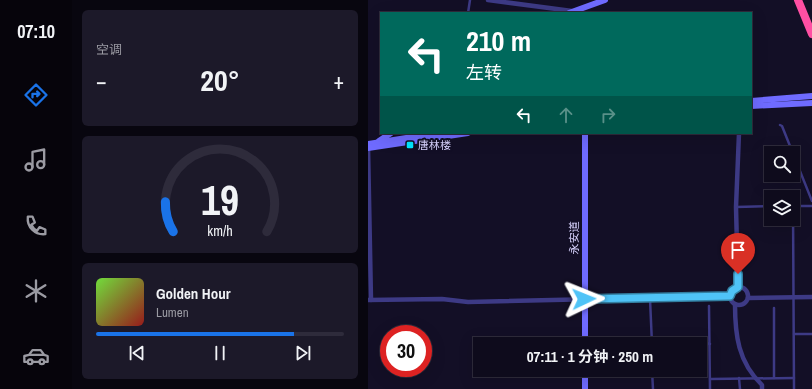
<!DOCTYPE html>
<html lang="zh">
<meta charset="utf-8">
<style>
body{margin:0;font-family:"Archivo Narrow","Noto Sans SC",sans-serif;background:#1c1929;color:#f1f3f6;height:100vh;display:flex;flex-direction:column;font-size:15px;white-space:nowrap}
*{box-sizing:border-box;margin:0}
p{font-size:13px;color:#9b9ba3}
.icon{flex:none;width:22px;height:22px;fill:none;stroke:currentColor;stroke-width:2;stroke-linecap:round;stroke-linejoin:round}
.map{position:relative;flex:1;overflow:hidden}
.side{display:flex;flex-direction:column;gap:10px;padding:10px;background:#08060f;width:296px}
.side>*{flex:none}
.top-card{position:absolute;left:12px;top:12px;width:372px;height:122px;border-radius:0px;box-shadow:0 4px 16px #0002,0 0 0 1px #2e2b3b;background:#00695c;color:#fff;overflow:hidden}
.tools{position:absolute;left:396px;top:146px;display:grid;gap:8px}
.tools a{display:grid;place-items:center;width:36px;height:36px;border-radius:0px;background:#0e0b1c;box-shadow:0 4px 16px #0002,0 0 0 1px #2e2b3b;font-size:20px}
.speed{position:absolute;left:12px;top:325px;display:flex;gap:8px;font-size:20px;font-weight:700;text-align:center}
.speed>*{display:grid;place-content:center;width:52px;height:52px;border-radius:50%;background:#0e0b1c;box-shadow:0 4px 16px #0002,0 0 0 1px #2e2b3b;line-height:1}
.speed .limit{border:6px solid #d22;background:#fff;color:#111}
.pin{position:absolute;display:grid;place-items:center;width:34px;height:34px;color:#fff;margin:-41px -17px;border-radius:50% 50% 50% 0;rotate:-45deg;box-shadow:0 0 4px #0007}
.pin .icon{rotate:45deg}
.me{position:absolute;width:44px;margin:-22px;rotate:88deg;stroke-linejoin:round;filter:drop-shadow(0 0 3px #0008)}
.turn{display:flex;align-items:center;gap:14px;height:84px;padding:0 20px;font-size:18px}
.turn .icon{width:52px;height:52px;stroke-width:2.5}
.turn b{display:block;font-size:28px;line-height:34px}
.lanes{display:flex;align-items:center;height:38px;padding:0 20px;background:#0003;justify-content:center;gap:20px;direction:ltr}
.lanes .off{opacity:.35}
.big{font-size:30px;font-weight:700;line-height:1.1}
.side .widget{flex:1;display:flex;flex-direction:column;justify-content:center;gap:6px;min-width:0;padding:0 14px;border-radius:6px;background:#1c1929}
.side .dial{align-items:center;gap:0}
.dial svg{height:104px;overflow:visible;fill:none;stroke:#2e2b3b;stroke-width:7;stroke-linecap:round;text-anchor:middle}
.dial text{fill:#f1f3f6;stroke:none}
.song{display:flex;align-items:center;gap:12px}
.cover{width:48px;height:48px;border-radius:6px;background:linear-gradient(135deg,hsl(100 70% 55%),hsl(0 70% 35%))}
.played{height:4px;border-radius:2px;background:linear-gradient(90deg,#1a73e8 80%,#2e2b3b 80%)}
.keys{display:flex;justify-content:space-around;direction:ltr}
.heat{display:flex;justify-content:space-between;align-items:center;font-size:22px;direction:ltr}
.trip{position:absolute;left:105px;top:337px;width:234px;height:40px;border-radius:0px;background:#0e0b1c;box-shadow:0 4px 16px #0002,0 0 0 1px #2e2b3b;font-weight:700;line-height:40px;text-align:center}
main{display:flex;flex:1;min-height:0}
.dock{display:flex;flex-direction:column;width:72px;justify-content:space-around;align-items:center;background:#06040b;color:#9b9ba3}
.dock .icon{width:28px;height:28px}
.dock .current{color:#1a73e8}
.dock b{font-size:18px;color:#f1f3f6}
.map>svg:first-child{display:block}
</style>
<main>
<nav class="dock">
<b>07:10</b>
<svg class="icon current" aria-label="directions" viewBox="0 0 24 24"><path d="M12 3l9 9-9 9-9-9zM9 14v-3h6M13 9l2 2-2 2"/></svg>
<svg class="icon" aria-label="music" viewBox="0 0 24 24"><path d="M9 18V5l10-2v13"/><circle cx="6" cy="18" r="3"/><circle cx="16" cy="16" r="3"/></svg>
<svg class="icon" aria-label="phone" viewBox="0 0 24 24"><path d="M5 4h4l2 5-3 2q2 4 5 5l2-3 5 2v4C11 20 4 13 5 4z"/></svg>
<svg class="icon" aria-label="climate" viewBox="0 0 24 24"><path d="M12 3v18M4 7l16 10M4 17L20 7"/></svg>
<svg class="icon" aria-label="car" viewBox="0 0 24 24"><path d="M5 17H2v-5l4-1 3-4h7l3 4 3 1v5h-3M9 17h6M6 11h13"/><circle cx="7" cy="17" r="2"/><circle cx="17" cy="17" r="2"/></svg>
</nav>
<section class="side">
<div class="widget"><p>空调</p>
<div class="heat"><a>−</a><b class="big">20°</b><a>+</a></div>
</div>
<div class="widget dial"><svg viewBox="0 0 100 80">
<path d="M14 69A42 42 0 1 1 86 69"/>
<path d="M14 69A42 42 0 0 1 8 46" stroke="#1a73e8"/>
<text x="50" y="56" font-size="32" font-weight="700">19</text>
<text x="50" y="72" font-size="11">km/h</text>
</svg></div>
<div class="widget">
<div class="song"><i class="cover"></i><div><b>Golden Hour</b><p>Lumen</p></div></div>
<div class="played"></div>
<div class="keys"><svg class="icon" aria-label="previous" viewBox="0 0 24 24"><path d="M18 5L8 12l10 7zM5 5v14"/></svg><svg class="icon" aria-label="pause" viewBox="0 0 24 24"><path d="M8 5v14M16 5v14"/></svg><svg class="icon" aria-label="next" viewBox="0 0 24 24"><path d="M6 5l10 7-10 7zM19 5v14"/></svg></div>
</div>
</section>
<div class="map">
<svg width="444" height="389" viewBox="0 0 444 389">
<rect width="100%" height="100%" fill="#130f26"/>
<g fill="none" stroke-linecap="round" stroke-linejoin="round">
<!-- lane -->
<g stroke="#3d3a85" stroke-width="2.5">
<polyline points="100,13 102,0"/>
<polyline points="412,125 414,126 444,201"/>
<polyline points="425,206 426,389"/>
<polyline points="425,206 444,206"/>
<polyline points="368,207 403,206"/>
<polyline points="282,299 284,344"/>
<polyline points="341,306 342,389"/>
<polyline points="406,308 406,378"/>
<polyline points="426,334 444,334"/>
<polyline points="284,342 329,340 342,344"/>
<polyline points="284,370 285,389"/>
<polyline points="371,378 372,389"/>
<polyline points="342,379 426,378"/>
</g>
<!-- street -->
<g stroke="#3d3a85" stroke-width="4.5">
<polyline points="120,0 204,11"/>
<polyline points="0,146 3,300"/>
<polyline points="370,287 368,207 371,133"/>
<circle cx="371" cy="296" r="9"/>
<polyline points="380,298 444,297"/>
<polyline points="0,300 74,299 100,302 363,296"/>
<path d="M367 304C367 335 370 362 394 385V389"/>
</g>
<!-- secondary -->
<g stroke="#6f6bff" stroke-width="6">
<polyline points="201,13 237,0"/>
<polyline points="383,101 444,96"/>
<polyline points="383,106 444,103"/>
<polyline points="217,133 217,344"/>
<polyline points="11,141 23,133"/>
<polyline points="0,144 70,133"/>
<polyline points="0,148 100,133"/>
<polyline points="217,370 217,389"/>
</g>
<!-- highway -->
<polyline stroke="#ff4fa3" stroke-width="8" points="430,0 444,34"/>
</g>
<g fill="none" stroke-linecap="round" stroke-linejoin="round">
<defs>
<polyline id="route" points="216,299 362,296 364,291 370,287 370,274"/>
</defs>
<!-- route casing -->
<use href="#route" stroke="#337fa1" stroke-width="10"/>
<!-- route -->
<use href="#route" stroke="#4fc3f7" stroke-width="7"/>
</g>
<!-- markers -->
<rect fill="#00e5ff" stroke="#130f26" stroke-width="1.5" x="38" y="141" width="8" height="8" rx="2"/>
<g text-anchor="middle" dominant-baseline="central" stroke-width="4" stroke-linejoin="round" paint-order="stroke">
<!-- poi labels -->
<g font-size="11" fill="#d9d4ff" stroke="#130f26" text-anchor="start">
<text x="50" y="145">唐林楼</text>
</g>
<!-- street labels -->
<g font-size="11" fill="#d9d4ff" stroke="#130f26">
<text transform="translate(206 238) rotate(-90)">永安道</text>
</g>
</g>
</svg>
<div class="tools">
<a><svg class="icon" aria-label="search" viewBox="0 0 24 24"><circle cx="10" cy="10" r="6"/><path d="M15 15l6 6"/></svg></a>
<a><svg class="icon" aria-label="layers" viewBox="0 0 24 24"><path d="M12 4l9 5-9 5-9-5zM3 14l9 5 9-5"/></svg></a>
</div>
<div class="speed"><div class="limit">30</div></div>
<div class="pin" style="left:370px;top:274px;background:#d93025"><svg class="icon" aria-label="arrive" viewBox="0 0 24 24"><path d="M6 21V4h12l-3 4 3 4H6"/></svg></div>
<svg class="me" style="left:216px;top:299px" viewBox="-20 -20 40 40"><path d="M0-17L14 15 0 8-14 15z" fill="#4fc3f7" stroke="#fff" stroke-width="4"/></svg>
<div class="trip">07:11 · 1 分钟 · 250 m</div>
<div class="top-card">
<div class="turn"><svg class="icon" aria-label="left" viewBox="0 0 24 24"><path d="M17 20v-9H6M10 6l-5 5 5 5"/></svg><div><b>210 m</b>左转</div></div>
<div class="lanes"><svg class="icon" aria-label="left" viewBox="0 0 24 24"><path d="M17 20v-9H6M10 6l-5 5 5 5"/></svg><svg class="icon off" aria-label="ahead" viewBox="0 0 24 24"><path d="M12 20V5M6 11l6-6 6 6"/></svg><svg class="icon off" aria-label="right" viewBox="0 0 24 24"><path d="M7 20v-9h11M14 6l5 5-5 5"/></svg></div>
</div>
</div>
</main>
